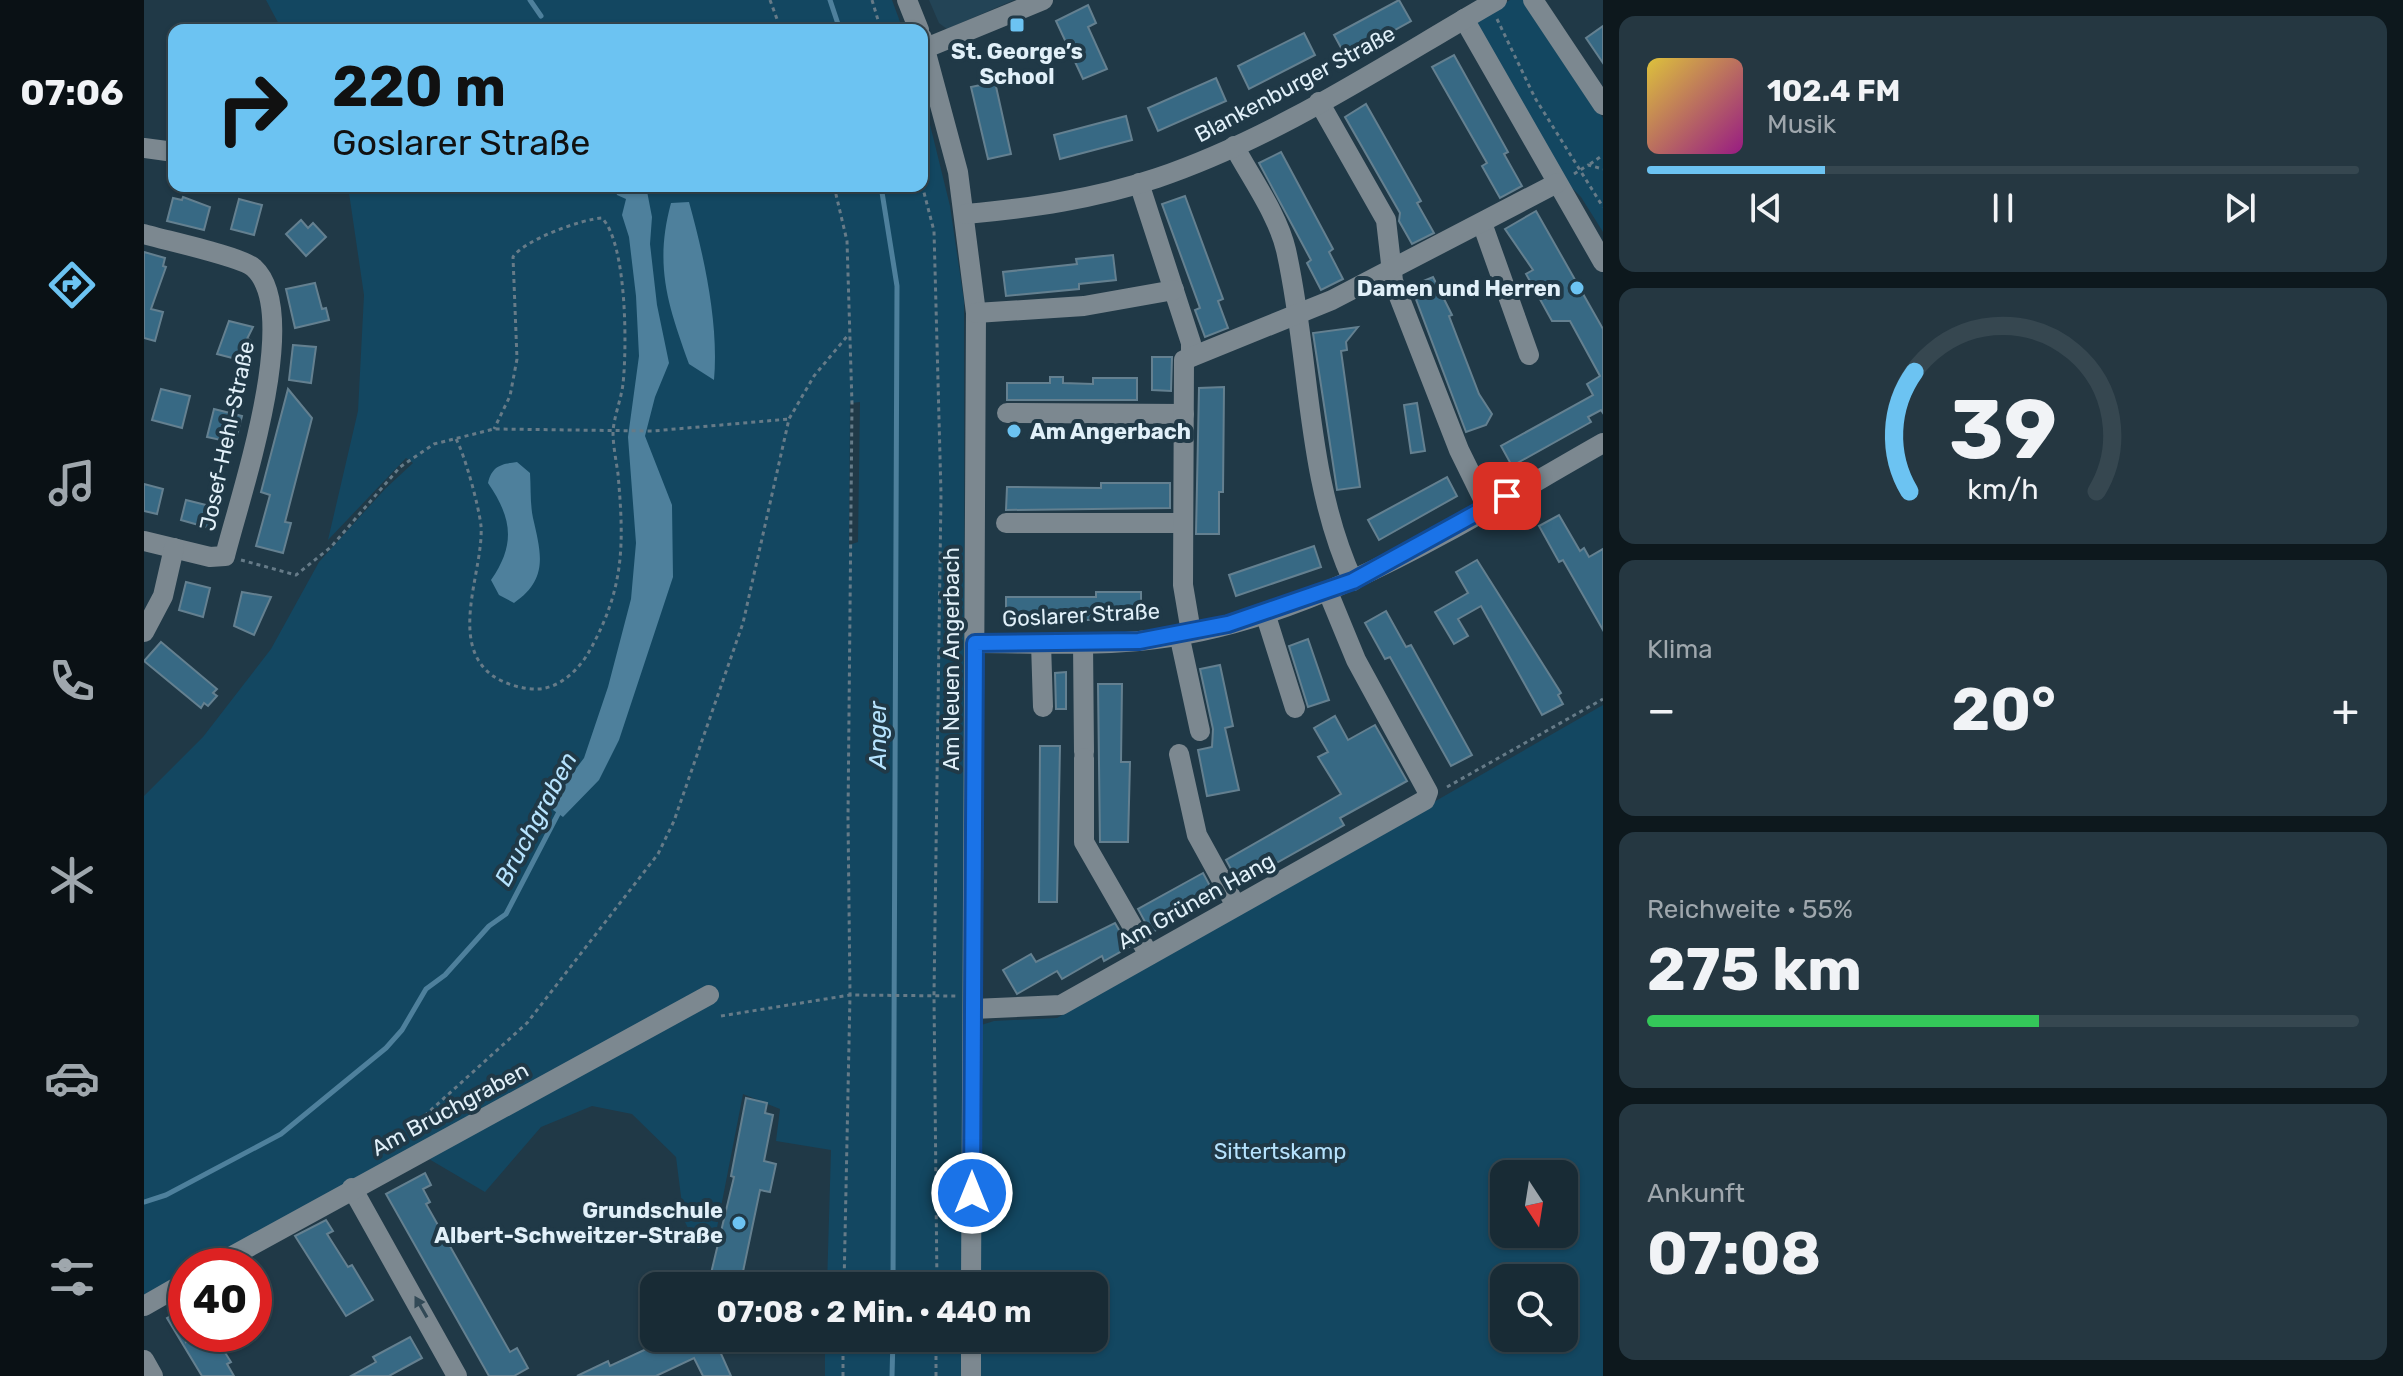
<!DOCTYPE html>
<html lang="de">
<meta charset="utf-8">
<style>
body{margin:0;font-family:Rubik,sans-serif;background:#253741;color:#f1f3f6;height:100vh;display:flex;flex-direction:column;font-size:30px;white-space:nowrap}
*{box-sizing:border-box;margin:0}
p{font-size:26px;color:#9fa7ad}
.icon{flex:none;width:44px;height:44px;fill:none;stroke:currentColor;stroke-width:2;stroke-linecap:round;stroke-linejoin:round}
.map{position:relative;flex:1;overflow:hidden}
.panel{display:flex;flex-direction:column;gap:16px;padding:16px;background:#0d181d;width:800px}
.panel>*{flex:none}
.banner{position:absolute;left:24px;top:24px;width:760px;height:168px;border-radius:16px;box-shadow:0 2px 6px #0004,0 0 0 2px #364750;background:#6cc3f2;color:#111;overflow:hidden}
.needle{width:52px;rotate:168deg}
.tools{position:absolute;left:1346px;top:1160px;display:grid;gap:16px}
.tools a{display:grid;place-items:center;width:88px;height:88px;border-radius:16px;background:#182b35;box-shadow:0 2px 6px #0004,0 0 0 2px #364750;font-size:40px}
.speed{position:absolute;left:24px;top:1248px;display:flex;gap:16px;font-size:40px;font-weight:700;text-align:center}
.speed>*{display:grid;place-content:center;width:104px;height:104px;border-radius:50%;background:#182b35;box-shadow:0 2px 6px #0004,0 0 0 2px #364750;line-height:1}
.speed .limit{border:12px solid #d22;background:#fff;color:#111}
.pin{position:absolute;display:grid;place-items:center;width:68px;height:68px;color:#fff;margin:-34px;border-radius:16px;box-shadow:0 4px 12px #0006}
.me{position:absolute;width:88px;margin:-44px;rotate:0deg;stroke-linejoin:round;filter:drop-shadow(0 0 6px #0008)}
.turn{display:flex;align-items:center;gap:28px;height:168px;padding:0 32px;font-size:36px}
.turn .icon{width:104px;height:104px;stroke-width:2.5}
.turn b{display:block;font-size:56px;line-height:68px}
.big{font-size:60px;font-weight:700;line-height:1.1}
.panel .tile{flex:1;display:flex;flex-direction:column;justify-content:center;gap:12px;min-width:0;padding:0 28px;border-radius:16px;background:#253741}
.panel .dial{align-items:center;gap:0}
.dial svg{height:208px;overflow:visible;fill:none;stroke:#364750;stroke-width:7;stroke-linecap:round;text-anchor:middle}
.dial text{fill:#f1f3f6;stroke:none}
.song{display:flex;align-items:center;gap:24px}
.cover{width:96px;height:96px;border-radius:12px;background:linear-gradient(135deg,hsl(50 70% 55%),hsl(310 70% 35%))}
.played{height:8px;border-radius:4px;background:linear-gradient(90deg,#6cc3f2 25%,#364750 25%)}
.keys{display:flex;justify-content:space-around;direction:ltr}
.heat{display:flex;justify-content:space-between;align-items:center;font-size:44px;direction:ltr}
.charge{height:12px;border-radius:6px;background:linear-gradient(90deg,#34c759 55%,#364750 0)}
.trip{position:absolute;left:496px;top:1272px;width:468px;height:80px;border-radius:16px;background:#182b35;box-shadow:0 2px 6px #0004,0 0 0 2px #364750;font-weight:700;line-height:80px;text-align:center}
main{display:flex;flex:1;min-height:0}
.menu{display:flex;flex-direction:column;width:144px;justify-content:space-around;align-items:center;background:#0a1115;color:#9fa7ad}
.menu .icon{width:56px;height:56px}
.menu .on{color:#6cc3f2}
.menu b{font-size:36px;color:#f1f3f6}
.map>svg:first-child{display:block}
</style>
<main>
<nav class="menu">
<b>07:06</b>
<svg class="icon on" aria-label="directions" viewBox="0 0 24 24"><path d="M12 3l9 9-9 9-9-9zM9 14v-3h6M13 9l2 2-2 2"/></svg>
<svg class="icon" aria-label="music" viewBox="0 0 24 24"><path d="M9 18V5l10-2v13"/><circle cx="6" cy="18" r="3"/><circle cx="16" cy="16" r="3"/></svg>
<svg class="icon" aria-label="phone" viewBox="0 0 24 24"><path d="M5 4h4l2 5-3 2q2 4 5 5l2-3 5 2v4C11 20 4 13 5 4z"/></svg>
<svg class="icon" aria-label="climate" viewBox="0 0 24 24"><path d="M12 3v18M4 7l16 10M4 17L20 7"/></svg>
<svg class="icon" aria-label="car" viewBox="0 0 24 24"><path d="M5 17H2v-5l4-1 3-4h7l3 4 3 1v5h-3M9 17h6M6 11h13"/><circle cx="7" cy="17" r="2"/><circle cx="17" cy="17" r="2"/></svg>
<svg class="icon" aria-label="filters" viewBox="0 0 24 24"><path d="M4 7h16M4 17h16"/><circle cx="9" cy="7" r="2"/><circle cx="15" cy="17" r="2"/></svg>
</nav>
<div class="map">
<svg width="1459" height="1376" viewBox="0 0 1459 1376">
<rect width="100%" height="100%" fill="#203947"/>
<!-- built -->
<polygon fill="#234456" points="785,0 870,0 803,29 795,23"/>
<!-- green -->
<g fill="#134761" fill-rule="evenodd">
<polygon points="122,0 748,0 759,30 138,30"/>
<polygon points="1366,0 1383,0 1459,118 1459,232 1437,197 1418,178 1327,23"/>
<path d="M778 92 806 206 820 301 821 1030 850 1021 913 1018 1459 705V1376H681V1338H950V1286H683L687 1150 632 1141 636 1109 599 1094 570 1243 554 1248 540 1220 532 1157 488 1114 448 1106 397 1127 341 1192 268 1149 54 1266H42V1273L0 1295V796L59 737 127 649 175 562 241 489 269 463 262 458 184 540 214 411 220 295 204 186H778ZM716 402 714 542 705 545 706 403ZM1360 1174H1420V1234H1360ZM1360 1278H1420V1338H1360Z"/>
</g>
<!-- water -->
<g fill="#4e809c">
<polygon points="470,186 502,186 508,217 506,244 513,305 525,363 511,397 501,436 528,505 529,577 475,740 455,780 419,817 409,810 421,783 440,758 464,687 487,599 492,543 484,437 495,356 492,296 485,237 478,215 482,199 473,195"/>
<path d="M545 202C560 256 575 324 570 380L545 364C524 305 510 266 527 203Z"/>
<path d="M373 462 386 473C387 488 386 504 389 518 397 553 405 579 370 603L355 595 347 580C372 544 368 518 344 483 348 466 357 464 373 462Z"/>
</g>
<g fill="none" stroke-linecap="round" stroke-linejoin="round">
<!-- stream -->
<g stroke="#4e809c" stroke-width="5">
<polyline points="386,0 397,16"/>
<polyline points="686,0 696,30"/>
<polyline points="737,186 753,286 749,1286"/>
<polyline points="0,1202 22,1195 137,1134 242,1048 258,1030 282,989 301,975 345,926 362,914 415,812"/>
<polyline points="748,1376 749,1338"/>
</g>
</g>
<!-- building -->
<g fill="#376984" stroke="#648090" stroke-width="2">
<polygon points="1255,0 1267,21 1202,57 1190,35"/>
<polygon points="944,5 952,23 944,27 963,69 939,79 912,21"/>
<polygon points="1459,26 1459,63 1442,38"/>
<polygon points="1160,33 1171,55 1105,89 1094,66"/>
<polygon points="1310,55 1364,152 1360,154 1378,186 1356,198 1338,166 1343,163 1288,67"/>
<polygon points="1072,78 1082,101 1014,131 1004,108"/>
<polygon points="851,82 867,154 844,159 827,87"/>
<polygon points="1222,104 1277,201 1273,203 1290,233 1268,244 1255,221 1256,213 1201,117"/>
<polygon points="982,116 988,140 916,159 910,135"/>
<polygon points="1137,152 1189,249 1185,252 1199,279 1177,290 1163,263 1167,260 1115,163"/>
<polygon points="1041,196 1079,299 1074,301 1084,328 1061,337 1051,310 1056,308 1018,204"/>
<polygon points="39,197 66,207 60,230 23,221 29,198 38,200"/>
<polygon points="95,199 118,205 110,235 87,229"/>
<polygon points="1392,211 1459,329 1459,413 1457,410 1444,417 1447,422 1368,466 1357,446 1449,395 1443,384 1456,376 1426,321 1408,321 1382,274 1389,270 1361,229"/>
<polygon points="157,220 164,228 169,223 182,237 162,256 142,234"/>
<polygon points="0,252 21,258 19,266 22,267 7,309 19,312 11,341 0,338"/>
<polygon points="969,255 972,280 935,284 935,289 862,296 859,272 933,264 932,259"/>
<polygon points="1289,277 1308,315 1305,316 1335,394 1348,414 1342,425 1322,432 1267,286"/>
<polygon points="171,283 178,309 182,308 185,320 151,328 142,289"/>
<polygon points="85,321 109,327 103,339 106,340 100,361 73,354"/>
<polygon points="1214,327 1202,342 1203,350 1197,351 1216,487 1193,490 1169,333"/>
<polygon points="149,345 172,347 167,383 145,380"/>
<polygon points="1008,357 1028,357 1027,391 1008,390"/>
<polygon points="906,377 919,377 919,383 949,384 949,378 993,378 993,400 863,400 863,383 906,383"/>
<polygon points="1080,387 1079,492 1075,492 1075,534 1052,534 1055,388"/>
<polygon points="17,389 46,396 38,428 8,420"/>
<polygon points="144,389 168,418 141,522 147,523 139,553 112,546 126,495 117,492"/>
<polygon points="1273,403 1281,451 1267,453 1260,405"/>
<polygon points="70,409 98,416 91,443 63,437"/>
<polygon points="1303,477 1313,496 1235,540 1224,520"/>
<polygon points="957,483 1026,483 1026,508 862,510 863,487 957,488"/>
<polygon points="0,484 19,489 13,514 0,511"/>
<polygon points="42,500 70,507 65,528 37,520"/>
<polygon points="1415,515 1436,551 1440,548 1445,557 1459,549 1459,630 1419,560 1415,562 1395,526"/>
<polygon points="1170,546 1177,567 1092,596 1085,575"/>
<polygon points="1333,560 1417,693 1414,695 1419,704 1398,715 1337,606 1314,619 1324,636 1310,644 1291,612 1324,593 1312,572"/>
<polygon points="42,582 66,588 59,617 35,610"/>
<polygon points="98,592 127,597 110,635 90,626"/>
<polygon points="952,592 997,592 997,615 953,615 952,620 862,620 862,597 952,597"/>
<polygon points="1242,611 1262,647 1267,645 1328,755 1307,766 1246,657 1241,659 1221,623"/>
<polygon points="1164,639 1185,700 1164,707 1145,646"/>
<polygon points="17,642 73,689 69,693 73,696 64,706 60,703 57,708 0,661"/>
<polygon points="1076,665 1089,726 1081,728 1095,790 1063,796 1054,750 1068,747 1069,729 1056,669"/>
<polygon points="922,672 922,709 912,709 911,673"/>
<polygon points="954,684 978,684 977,762 986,762 984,842 956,842"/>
<polygon points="1191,716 1204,740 1231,725 1263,781 1196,818 1200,825 1095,884 1082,860 1197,794 1174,757 1184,752 1170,728"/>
<polygon points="896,746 916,746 913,902 895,902"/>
<polygon points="1059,873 1072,897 1007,933 994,909"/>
<polygon points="971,923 985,947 960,961 958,956 918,979 913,971 873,994 859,970 887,954 892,962"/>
<polygon points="602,1098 623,1103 621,1113 629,1115 620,1161 632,1164 626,1192 616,1190 596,1286 564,1286 590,1177 587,1176"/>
<polygon points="281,1173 287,1185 279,1189 286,1202 282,1204 366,1352 373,1348 384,1368 370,1376 345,1376 242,1194"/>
<polygon points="182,1220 189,1231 183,1234 204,1267 208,1265 229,1300 202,1316 151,1236"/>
<polygon points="42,1307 42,1342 55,1334 92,1334 75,1343 87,1362 83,1364 90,1376 58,1376 23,1318"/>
<polygon points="266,1337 278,1358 245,1376 207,1376 232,1362 229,1357"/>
<polygon points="526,1338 570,1338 587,1376 559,1376 550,1358 512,1376 433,1376 464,1361 466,1366"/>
</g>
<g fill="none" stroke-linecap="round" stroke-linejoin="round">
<!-- path -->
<g stroke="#667b88" stroke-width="3" stroke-dasharray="4 4" stroke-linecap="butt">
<polyline points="626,0 637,30"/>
<polyline points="728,0 737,30"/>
<polyline points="1353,19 1391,98 1459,207"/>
<polyline points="1446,164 1459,155"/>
<polyline points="1430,174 1444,165 1459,169"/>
<polyline points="778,185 790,231 797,494 790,995 793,1286"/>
<polyline points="690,186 703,241 708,404 704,818 706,995 700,1286"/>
<path d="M312 439C321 455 335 507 337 526 340 570 303 643 349 676 361 684 380 690 395 689 418 687 436 668 446 650 481 587 480 543 474 474 472 460 469 445 469 432 470 416 477 400 479 384 483 347 483 244 458 218 438 219 380 240 369 257L373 359 366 396 350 429"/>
<polyline points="97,560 152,575 187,547 256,467 290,444 350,429 509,431 645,419"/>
<polyline points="1303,787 1459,699"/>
<polyline points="577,1016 706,995 812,996"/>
<polyline points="245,1148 383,1023 514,854 530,821 599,623 645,419 670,376 705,334"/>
<polyline points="699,1376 699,1338"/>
<polyline points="792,1376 792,1338"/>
</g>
<!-- minor -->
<g stroke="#7c8890" stroke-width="20">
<polyline points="763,0 775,30"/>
<polyline points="1389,0 1459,105"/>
<polyline points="1320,19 1459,262"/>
<polyline points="778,38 814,172 832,313 827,1286"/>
<polyline points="782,48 899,0"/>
<polyline points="1175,102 1242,220 1249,281 1315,450 1343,507"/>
<path d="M1090 146C1107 178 1134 215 1142 250 1167 361 1161 476 1209 581"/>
<polyline points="0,148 30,152"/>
<polyline points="995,183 1047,343 1047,357"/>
<path d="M822 214C888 208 950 199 1013 178 1134 137 1243 63 1353 0"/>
<polyline points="1338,223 1385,355"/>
<path d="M0 234C20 240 99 257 110 268 159 313 96 496 81 556L66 557 0 541"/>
<polyline points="832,313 940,306 1030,290"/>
<polyline points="863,413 1040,414"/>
<polyline points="862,523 1038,523"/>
<polyline points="1121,613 1151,708"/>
<polyline points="0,632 19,596 30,548"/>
<polyline points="1047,632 1039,585 1040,360 1188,300 1413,183"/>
<polyline points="1035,634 1056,731"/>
<polyline points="939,642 940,752"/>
<path d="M831 643C885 643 941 646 995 641 1165 625 1314 525 1459 443"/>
<polyline points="897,643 899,707"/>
<polyline points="1035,754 1053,835 1092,906"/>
<polyline points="940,758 940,842 1005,955"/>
<polyline points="829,1009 917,1005 1281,800 1284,792 1212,660 1184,592"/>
<polyline points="208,1188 313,1376"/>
<polyline points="70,1266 565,995"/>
<polyline points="0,1306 42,1282"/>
<polyline points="0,1360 9,1376"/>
<polyline points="827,1376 827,1338"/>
</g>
</g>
<!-- one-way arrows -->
<defs><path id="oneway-solid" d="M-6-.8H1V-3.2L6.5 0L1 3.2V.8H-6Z" transform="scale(2)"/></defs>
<use fill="#324956" href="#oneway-solid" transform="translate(277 1307) rotate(-120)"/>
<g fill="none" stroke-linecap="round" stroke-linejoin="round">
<defs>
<polyline id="route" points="828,1193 831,643 995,641 1084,624 1209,581 1363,496"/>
</defs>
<!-- route casing -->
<use href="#route" stroke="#114b97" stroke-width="20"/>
<!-- route -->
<use href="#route" stroke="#1a73e8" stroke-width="14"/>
</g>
<!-- markers -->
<g fill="#6cc3f2" stroke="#203947" stroke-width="3">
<rect x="865" y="17" width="16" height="16" rx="4"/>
<circle cx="1433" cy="288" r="8"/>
<circle cx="870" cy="431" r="8"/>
<circle cx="595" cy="1223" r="8"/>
</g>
<g text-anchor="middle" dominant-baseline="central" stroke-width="8" stroke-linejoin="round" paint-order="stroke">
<!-- poi labels -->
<g font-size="22" font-weight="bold" fill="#e1f0f9" stroke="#203947" text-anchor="end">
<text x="873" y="51" text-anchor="middle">St. George’s<tspan x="873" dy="25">School</tspan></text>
<text x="1417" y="288">Damen und Herren</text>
<text x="886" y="431" text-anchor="start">Am Angerbach</text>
<text x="579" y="1210">Grundschule<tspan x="579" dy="25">Albert-Schweitzer-Straße</tspan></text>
</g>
<!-- street labels -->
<g font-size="22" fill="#e1f0f9" stroke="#203947">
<text transform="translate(1151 84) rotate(-28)">Blankenburger Straße</text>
<text transform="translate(83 436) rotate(-78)">Josef-Hehl-Straße</text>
<text transform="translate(937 615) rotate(-3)">Goslarer Straße</text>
<text transform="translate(807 659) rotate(-90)">Am Neuen Angerbach</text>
<text transform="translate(1052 901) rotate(-29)">Am Grünen Hang</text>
<text transform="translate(306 1109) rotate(-28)">Am Bruchgraben</text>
</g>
<!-- park labels -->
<g font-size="22" fill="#b6e3fe" stroke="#203947">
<text x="1136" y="1151">Sittertskamp</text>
</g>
<!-- water labels -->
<g font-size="24" font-style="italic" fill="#b6e3fe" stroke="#203947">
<text transform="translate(734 735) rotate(-90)">Anger</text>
<text transform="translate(392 819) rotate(-62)">Bruchgraben</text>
</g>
</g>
</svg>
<div class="tools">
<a><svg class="needle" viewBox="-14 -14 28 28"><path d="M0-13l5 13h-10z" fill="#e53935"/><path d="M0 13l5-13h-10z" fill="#9fa7ad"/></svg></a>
<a><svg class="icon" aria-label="search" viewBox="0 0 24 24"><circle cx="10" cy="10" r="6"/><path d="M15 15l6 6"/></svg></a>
</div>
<div class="speed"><div class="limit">40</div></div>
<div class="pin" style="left:1363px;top:496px;background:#d93025"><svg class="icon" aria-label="arrive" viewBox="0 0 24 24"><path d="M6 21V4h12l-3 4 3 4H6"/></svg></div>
<svg class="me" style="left:828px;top:1193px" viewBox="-20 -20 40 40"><circle r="17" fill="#1a73e8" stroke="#fff" stroke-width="3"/><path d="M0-11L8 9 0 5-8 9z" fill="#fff"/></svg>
<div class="trip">07:08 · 2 Min. · 440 m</div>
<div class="banner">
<div class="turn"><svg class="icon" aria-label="right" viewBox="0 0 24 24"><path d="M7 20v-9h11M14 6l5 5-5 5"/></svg><div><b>220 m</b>Goslarer Straße</div></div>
</div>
</div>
<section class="panel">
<div class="tile">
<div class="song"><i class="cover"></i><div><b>102.4 FM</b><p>Musik</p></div></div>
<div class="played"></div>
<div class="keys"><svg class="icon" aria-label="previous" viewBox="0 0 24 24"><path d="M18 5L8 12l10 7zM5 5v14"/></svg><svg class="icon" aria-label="pause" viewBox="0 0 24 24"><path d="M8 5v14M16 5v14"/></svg><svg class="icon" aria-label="next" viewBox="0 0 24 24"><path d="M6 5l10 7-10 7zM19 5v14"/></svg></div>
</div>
<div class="tile dial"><svg viewBox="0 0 100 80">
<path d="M14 69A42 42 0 1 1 86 69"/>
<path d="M14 69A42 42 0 0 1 16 23" stroke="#6cc3f2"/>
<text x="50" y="56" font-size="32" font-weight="700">39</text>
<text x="50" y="72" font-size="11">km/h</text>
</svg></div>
<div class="tile"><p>Klima</p>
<div class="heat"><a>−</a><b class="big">20°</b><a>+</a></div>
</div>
<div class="tile"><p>Reichweite · 55%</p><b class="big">275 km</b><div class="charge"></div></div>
<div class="tile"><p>Ankunft</p><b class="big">07:08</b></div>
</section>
</main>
